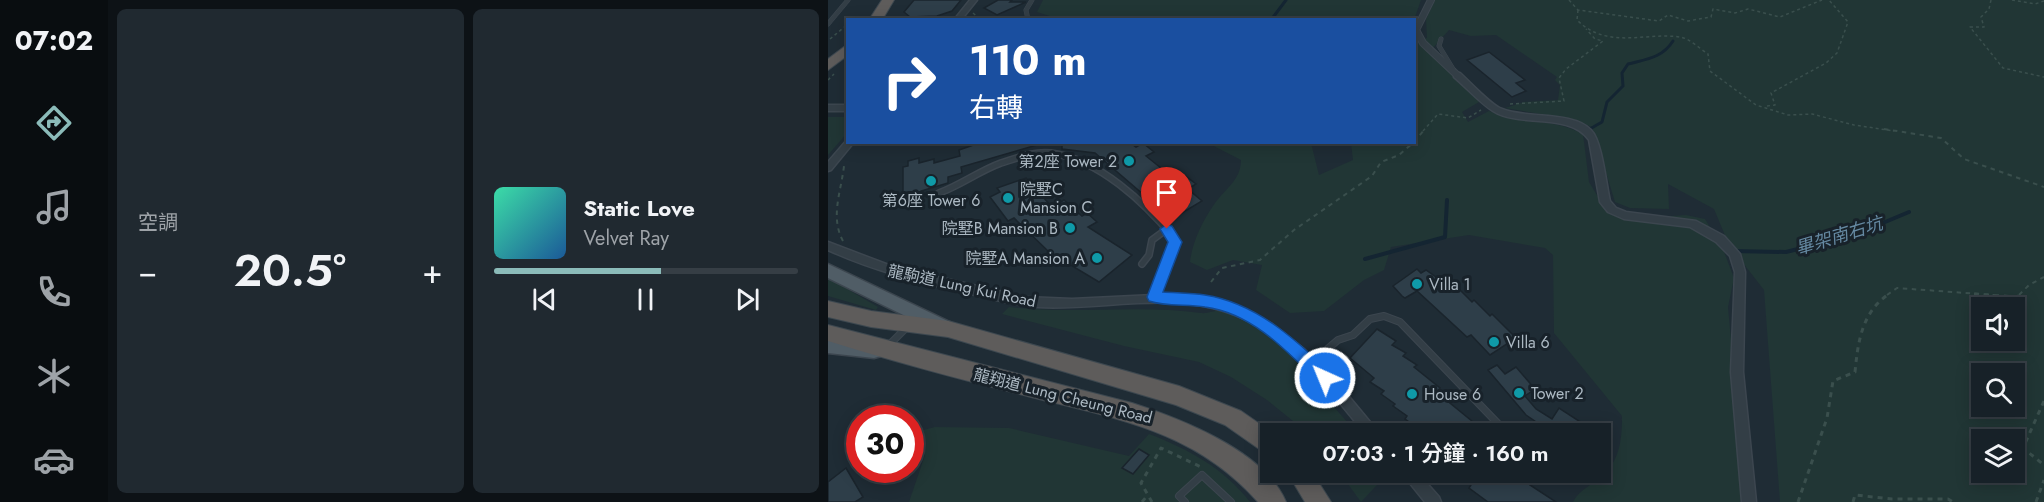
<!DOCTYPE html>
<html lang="zh-TW">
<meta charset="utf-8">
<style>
body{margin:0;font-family:Jost,"Noto Sans TC",sans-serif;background:#202930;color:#f1f3f6;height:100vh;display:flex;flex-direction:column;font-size:22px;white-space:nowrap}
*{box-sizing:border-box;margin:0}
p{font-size:20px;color:#9ea3a8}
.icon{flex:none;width:33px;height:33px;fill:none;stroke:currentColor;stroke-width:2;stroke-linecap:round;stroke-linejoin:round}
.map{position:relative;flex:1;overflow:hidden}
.side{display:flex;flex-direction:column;gap:9px;padding:9px;background:#0d1216;width:720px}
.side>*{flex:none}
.hud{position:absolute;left:18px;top:18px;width:570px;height:126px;border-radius:0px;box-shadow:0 3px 15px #0003,0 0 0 2px #363e45;background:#1a4fa0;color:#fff;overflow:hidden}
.controls{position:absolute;left:1143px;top:297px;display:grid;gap:12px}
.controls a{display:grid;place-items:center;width:54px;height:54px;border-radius:0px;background:#172128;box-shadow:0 3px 15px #0003,0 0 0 2px #363e45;font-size:30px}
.speed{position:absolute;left:18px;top:405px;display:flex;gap:12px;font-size:30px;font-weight:700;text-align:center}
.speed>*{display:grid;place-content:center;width:78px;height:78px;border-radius:50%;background:#172128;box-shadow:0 3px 15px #0003,0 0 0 2px #363e45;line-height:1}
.speed .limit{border:9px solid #d22;background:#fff;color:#111}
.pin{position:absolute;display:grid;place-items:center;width:51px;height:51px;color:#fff;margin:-62px -26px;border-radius:50% 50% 50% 0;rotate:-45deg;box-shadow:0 0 6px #0007}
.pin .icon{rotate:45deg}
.me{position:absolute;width:66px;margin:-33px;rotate:316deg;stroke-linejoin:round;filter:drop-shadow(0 0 4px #0008)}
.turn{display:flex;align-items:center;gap:21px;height:126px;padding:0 24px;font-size:27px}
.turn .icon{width:78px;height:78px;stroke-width:2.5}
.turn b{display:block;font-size:42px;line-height:51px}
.big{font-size:45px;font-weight:600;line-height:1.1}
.side .tile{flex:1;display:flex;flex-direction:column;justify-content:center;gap:9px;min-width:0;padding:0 21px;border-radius:9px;background:#202930}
.song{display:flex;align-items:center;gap:18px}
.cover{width:72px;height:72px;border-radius:9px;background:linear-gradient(135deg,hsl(160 70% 55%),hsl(210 70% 35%))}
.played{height:6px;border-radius:3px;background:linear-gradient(90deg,#8bbbb9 55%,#363e45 55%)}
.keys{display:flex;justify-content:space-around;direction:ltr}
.heat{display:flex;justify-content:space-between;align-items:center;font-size:33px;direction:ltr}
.side .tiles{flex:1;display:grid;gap:9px;grid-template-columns:repeat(2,1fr)}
.trip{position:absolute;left:432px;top:423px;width:351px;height:60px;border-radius:0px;background:#172128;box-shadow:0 3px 15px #0003,0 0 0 2px #363e45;font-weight:600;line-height:60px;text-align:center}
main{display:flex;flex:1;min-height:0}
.tab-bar{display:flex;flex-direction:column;width:108px;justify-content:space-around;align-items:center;background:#090d10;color:#9ea3a8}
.tab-bar .icon{width:42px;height:42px}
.tab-bar .on{color:#8bbbb9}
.tab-bar b{font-size:27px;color:#f1f3f6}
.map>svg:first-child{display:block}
</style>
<main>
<nav class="tab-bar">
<b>07:02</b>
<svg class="icon on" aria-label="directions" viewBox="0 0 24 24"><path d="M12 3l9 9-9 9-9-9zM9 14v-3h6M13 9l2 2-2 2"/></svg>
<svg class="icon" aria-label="music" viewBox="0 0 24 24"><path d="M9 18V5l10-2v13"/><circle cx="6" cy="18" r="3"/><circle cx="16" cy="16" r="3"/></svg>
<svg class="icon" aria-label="phone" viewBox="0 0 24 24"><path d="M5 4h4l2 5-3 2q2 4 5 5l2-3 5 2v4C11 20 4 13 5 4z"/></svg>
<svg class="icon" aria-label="climate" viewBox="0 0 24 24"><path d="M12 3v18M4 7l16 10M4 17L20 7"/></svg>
<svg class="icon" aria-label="car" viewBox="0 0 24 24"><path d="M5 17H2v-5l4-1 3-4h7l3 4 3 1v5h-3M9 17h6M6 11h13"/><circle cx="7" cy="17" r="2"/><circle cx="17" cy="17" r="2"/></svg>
</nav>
<section class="side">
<div class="tiles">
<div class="tile"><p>空調</p>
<div class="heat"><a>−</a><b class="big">20.5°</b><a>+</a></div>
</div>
<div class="tile">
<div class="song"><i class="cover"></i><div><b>Static Love</b><p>Velvet Ray</p></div></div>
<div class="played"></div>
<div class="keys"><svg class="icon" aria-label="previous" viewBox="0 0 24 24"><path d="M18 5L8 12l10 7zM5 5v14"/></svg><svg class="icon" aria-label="pause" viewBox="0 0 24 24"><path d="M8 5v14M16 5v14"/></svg><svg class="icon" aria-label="next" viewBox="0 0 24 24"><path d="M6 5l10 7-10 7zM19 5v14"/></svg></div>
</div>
</div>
</section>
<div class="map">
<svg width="1216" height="502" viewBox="0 0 1216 502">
<rect width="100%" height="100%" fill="#1f2c35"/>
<!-- green -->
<g fill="#213635" fill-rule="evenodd">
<polygon points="215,0 593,0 586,20 231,19 209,12"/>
<path d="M607 0H1216V502H952L936 290 901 245 886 209 840 184 841 209 802 208 787 202 764 127 742 119 677 108 696 102 730 100 732 85 727 80 729 77 668 35 643 36 621 30 604 49 648 95 651 102 634 112 640 122 661 111C691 124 726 118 755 134L761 182 778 210 800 219 858 215 877 219 895 249 906 278 900 307 918 502H745C753 487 770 483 780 470 793 455 794 434 794 416L726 333 725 255 717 248 641 235 563 247 556 270 536 280 496 311 462 313 428 290 434 265 405 260 379 270 362 262C364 243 374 222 385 206 396 189 413 181 413 160L380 143H483L491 175 525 160 523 143 586 142 587 41 599 38 598 19ZM1154 308H1186V340H1154ZM1154 374H1186V406H1154ZM1154 440H1186V472H1154Z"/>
<polygon points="0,117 19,117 20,132 0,155"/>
<polygon points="0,279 2,279 50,307 48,310 0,296"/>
<path d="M181 307C245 315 309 304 373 313 381 314 388 309 395 311 430 320 460 350 484 375L481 379 529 433H480L439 400 403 377 371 362 296 346 174 314Z"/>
<path d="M107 427 181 428 301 456 321 434C360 449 396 468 422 502H81L97 455 84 433Z"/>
<polygon points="561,472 533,502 512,473 512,472"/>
</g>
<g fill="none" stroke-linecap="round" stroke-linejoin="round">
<!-- stream-far1 -->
<g stroke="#142532" stroke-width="3">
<polyline points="443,20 458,0"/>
<path d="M760 130 774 122 779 102 795 86 794 73 800 64C819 59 834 58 845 41"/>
</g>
<!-- stream -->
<g stroke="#142532" stroke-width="4">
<polyline points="905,251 958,252 1026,235 1081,212"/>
<polyline points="537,259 617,237 619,200"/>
</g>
</g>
<!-- building -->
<g fill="#2e3e49" stroke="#1a242c" stroke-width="1.5">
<polygon points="86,0 133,0 124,11 109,16 82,17 76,12"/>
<polygon points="170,0 184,0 182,2 198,2 169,15 156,8"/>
<polygon points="661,52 697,80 688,83 698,91 684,97 639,60"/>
<polygon points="154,142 209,142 209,145 133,167 134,173 120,177 120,183 93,191 93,195 75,200 75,167 80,166 80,161 91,158 91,163 106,159 106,163 132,156 131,150"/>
<polygon points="234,142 301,142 308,147 315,143 326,152 318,156 348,180 356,175 368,184 360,189 374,201 344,219 267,153 234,149"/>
<polygon points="198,178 224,207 236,200 254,216 259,213 269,222 260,227 304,255 271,282 221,252 186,218 180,221 162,197 172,192 169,188"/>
<polygon points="589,269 593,273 598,270 625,289 629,287 644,302 646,300 662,316 664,314 688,338 662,355 643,335 639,337 589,291 577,298 574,296 565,286"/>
<polygon points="549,329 568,341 564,345 578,353 575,356 589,365 586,367 612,388 610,391 624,400 622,403 650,426 644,434 587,434 591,429 577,419 579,416 565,406 567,404 553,394 556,391 542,382 546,378 522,358"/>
<polygon points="669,365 677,374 688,367 707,389 697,396 708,409 724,419 731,408 771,434 726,434 698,415 660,370"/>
<polygon points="311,449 321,455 305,474 294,468"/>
<polygon points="18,468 35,497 27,502 0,502 0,482"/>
<polygon points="625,472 692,472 705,481 702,485 728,502 660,502 641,488 643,485"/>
</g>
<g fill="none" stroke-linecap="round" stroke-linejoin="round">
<defs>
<g id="service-far2">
<polyline points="200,20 198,10 204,0"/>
<polyline points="0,24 20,0"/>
<polyline points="613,39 611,46 625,69"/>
</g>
<g id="service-far1">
<path d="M111 193C133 185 151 171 173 163 189 158 206 151 223 153 271 159 317 203 346 238L327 295"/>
<polyline points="314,264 321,255 324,240 339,229"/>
</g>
<g id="service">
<polyline points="326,297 327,294"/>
<polyline points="61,345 78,328"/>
<polyline points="483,363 510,340 525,335 542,319 556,316 572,322 680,434"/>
<polyline points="357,502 351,496 374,475 403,502"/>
</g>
<polyline id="pedestrian" points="603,0 588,30 595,43 629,75"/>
<g id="minor">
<polygon points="142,0 149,0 133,20 126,20"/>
<path d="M626 73H632C642 82 663 105 674 109 699 119 744 111 763 130 774 141 778 184 782 201L788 208 798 212 868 221 896 236 912 254 917 272 915 372 928 502H914L903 372 907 272 902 256 888 242 862 227 796 219 780 212 772 202 761 140C742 112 692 128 665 111 652 103 638 87 626 77Z"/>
<rect x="0" y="105" width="20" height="6"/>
<polygon points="19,140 20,142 26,142 3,170 0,171 0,162"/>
<path d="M0 242 66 267 197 297 244 299 347 294 372 296 401 303 425 313 444 324 477 350 508 381 552 434H537C503 392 466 343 416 319 351 288 278 311 210 307 187 306 165 299 143 294 94 283 46 271 0 250Z"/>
<polygon points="573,472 589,472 611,497 613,502 597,502"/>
</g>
<g id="primary">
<polygon points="0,264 126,324 129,329 126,334 120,336 114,334 0,278"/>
<polygon points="0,337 46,342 53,344 55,350 53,356 46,358 0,353"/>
</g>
<g id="trunk">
<polygon points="54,0 66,0 54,20 41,20"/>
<polygon points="20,44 20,55 0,70 0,59"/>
<polygon points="0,301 43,311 120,321 351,386 413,411 446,434 442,434 442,454 434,451 397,425 348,405 120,337 43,327 0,317"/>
<path d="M0 325 304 403C353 419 437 451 458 502H430C367 431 290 419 203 397 135 380 67 362 0 341Z"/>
<polygon points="459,472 484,472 503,502 477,502"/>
</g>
</defs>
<!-- service-far2 casing -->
<use href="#service-far2" stroke="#3c464f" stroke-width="5"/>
<!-- service-far1 casing -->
<use href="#service-far1" stroke="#3c464f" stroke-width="8"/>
<!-- service casing -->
<use href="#service" stroke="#3c464f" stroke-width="8"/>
<!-- pedestrian casing -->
<use href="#pedestrian" stroke="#3c464f" stroke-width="8"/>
<!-- minor casing -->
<use href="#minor" stroke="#3c464f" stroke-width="3"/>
<!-- primary casing -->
<use href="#primary" stroke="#3c464f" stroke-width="3"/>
<!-- trunk casing -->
<use href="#trunk" stroke="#3d4850" stroke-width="2"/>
<!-- path-far2 -->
<g stroke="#3a4f4d" stroke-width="1.5" stroke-dasharray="3 3" stroke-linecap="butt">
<polyline points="741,0 750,10 831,21 840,15 860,21 883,17 885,9 907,13 920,9 952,17 994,0"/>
<polyline points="1163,0 1161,9 1153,17 1156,27 1142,27 1175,68 1216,77"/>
<polyline points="1184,0 1207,4 1216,1"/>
<path d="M750 10 749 20C779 50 817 32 852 37 861 38 872 49 880 54L882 71 928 105 960 115 984 114 1026 125 1066 131"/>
<polyline points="145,13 152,19 193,18"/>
<polyline points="208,18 220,20"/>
<polyline points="280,20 286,17"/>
<polyline points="2,39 20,24"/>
<polyline points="0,80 6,74"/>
<polyline points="682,104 736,101 731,78 738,69 775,41 767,39 758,29"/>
<polyline points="939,106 947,105 943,93 998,63 1009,53 1020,22 1001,0"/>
<polyline points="595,131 610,114 640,118 653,110"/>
</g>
<!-- path-far1 -->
<g stroke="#3a4f4d" stroke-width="2" stroke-dasharray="4.5 4.5" stroke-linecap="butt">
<polyline points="1056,129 1113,138 1136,159 1216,187"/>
<polyline points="586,142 597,129"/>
<path d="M15 241C2 217 13 192 16 166"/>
<polyline points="383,282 394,268 432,260 466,230 544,176 553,162 571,155 586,142"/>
<polyline points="1059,295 1069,288 1166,295"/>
<polyline points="1191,295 1201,285 1216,277"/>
</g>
<!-- path -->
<g stroke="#3a4f4d" stroke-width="3" stroke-dasharray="5 5" stroke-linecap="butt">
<polyline points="1146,294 1189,297 1192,294"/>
<polyline points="1216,401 1195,448 1216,465"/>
<polyline points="314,502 319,496"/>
<polyline points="324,502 313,483 333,448 373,467"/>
<path d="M970 502 999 418 1005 381 1027 372C1030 341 1034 312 1061 294"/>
<polyline points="1025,502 1027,495 1064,499 1120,499 1125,502"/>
<polyline points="1208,502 1216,480"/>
</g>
<!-- service-far2 -->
<use href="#service-far2" stroke="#333e46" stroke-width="4"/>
<!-- service-far1 -->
<use href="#service-far1" stroke="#333e46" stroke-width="5"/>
<!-- service -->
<use href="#service" stroke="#333e46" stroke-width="6"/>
<!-- pedestrian -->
<use href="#pedestrian" stroke="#333e46" stroke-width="6"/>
<!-- minor -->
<use href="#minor" fill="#333e46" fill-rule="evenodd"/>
<!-- primary -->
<use href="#primary" fill="#505d66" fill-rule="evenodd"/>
<!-- trunk -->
<use href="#trunk" fill="#5e5c5b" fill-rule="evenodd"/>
</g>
<!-- route -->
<path fill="#1a73e8" stroke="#114b97" stroke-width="1.5" d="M339 224 344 226 354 242 335 292C349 293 363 293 377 295 428 303 467 339 503 373L505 378 503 383H491C459 351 424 313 377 307 359 304 338 307 321 301L319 297 340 242 332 229Z"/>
<!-- markers -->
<g fill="#0f9aa8" stroke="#18222a" stroke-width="2">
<circle cx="301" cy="161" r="6"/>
<circle cx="103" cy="181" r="6"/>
<circle cx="180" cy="198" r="6"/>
<circle cx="242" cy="228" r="6"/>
<circle cx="269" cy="258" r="6"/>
<circle cx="589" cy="284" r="6"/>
<circle cx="666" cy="342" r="6"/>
<circle cx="691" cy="393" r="6"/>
<circle cx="584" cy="394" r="6"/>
</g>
<g text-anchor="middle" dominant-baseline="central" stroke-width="6" stroke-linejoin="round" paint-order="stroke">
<!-- poi labels -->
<g font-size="16" fill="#acb9c3" stroke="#18222a" text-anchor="start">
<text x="289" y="161" text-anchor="end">第2座 Tower 2</text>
<text x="192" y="189">院墅C<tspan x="192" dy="18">Mansion C</tspan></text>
<text x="103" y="200" text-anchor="middle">第6座 Tower 6</text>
<text x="230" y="228" text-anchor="end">院墅B Mansion B</text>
<text x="257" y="258" text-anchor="end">院墅A Mansion A</text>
<text x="601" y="284">Villa 1</text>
<text x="678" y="342">Villa 6</text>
<text x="703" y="393">Tower 2</text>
<text x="596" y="394">House 6</text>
</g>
<!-- street labels -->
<g font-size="16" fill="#acb9c3" stroke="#18222a">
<text transform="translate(134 286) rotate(12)">龍駒道 Lung Kui Road</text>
<text transform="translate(235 396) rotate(14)">龍翔道 Lung Cheung Road</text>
</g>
<!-- water labels -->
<g font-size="18" font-style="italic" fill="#6589a2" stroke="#18222a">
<text transform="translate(1011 236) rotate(-17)">畢架南右坑</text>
</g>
</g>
</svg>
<div class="controls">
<a><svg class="icon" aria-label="sound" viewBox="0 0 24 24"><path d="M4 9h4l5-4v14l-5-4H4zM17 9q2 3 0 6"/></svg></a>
<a><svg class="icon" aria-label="search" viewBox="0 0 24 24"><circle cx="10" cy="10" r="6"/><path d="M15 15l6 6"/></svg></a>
<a><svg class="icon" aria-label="layers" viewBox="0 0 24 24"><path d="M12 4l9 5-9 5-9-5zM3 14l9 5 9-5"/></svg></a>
</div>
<div class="speed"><div class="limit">30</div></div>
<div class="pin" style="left:339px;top:229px;background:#d93025"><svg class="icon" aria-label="arrive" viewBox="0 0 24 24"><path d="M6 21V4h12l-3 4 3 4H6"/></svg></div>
<svg class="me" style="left:497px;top:378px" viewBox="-20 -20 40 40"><circle r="17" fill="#1a73e8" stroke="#fff" stroke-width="3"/><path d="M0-11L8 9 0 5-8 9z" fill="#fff"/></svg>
<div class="trip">07:03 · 1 分鐘 · 160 m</div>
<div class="hud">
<div class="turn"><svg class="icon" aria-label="right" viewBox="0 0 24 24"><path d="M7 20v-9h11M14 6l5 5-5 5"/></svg><div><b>110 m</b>右轉</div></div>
</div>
</div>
</main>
